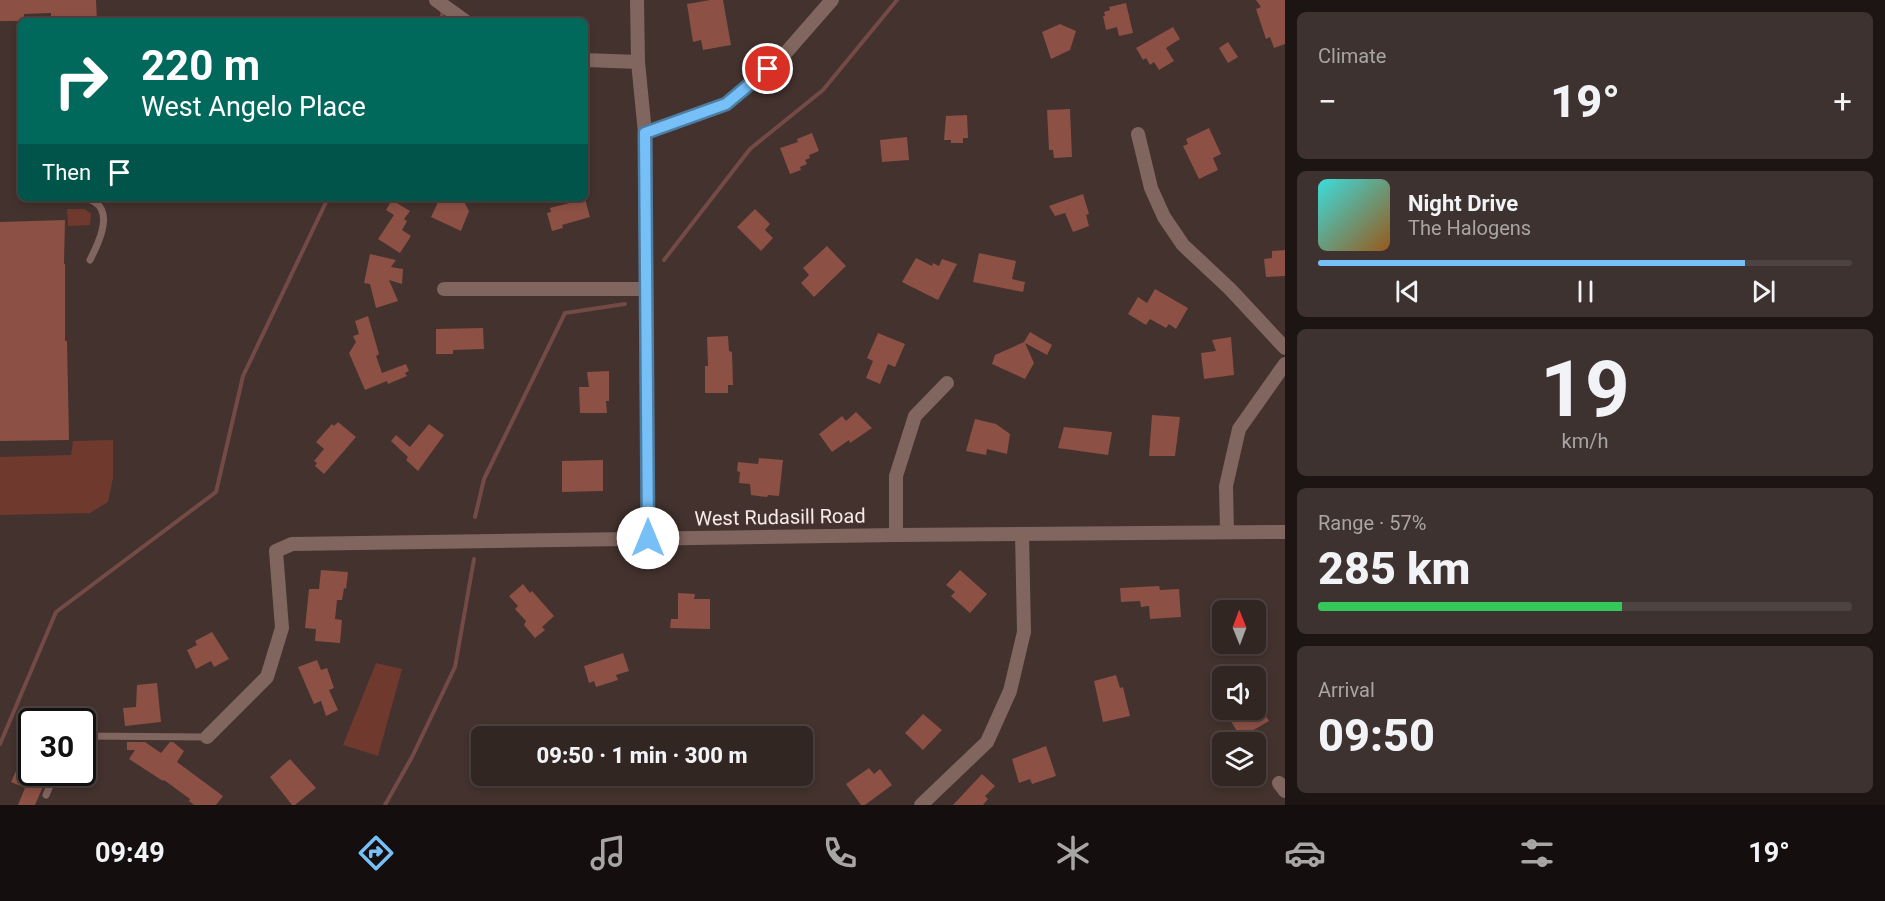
<!DOCTYPE html>
<meta charset="utf-8">
<style>
body{margin:0;font-family:Roboto,sans-serif;background:#3d322f;color:#f1f3f6;height:100vh;display:flex;flex-direction:column;font-size:22px;white-space:nowrap}
*{box-sizing:border-box;margin:0}
p{font-size:20px;color:#a8a5a5}
.icon{flex:none;width:33px;height:33px;fill:none;stroke:currentColor;stroke-width:2;stroke-linecap:round;stroke-linejoin:round}
.map{position:relative;flex:1;overflow:hidden}
.drawer{display:flex;flex-direction:column;gap:12px;padding:12px;background:#1c1513;width:600px}
.drawer>*{flex:none}
.banner{position:absolute;left:18px;top:18px;width:570px;height:183px;border-radius:9px;box-shadow:0 3px 9px #0003,0 0 0 2px #4d4340;background:#00695c;color:#fff;overflow:hidden}
.needle{width:39px;rotate:359deg}
.buttons{position:absolute;left:1212px;top:600px;display:grid;gap:12px}
.buttons a{display:grid;place-items:center;width:54px;height:54px;border-radius:9px;background:#322622;box-shadow:0 3px 9px #0003,0 0 0 2px #4d4340;font-size:30px}
.speed{position:absolute;left:18px;top:708px;display:flex;gap:12px;font-size:30px;font-weight:700;text-align:center}
.speed>*{display:grid;place-content:center;width:78px;height:78px;border-radius:50%;background:#322622;box-shadow:0 3px 9px #0003,0 0 0 2px #4d4340;line-height:1}
.speed .limit{border:3px solid #111;border-radius:9px;background:#fff;color:#111}
.pin{position:absolute;display:grid;place-items:center;width:51px;height:51px;color:#fff;margin:-26px;border:3px solid #fff;border-radius:50%;box-shadow:0 2px 6px #0007}
.me{position:absolute;width:66px;margin:-33px;rotate:0deg;stroke-linejoin:round;filter:drop-shadow(0 0 4px #0008)}
.turn{display:flex;align-items:center;gap:21px;height:126px;padding:0 24px;font-size:27px}
.turn .icon{width:78px;height:78px;stroke-width:2.5}
.turn b{display:block;font-size:42px;line-height:51px}
.then{display:flex;align-items:center;height:57px;padding:0 24px;background:#0003;gap:12px;font-size:22px}
.big{font-size:45px;font-weight:800;line-height:1.1}
.drawer .card{flex:1;display:flex;flex-direction:column;justify-content:center;gap:9px;min-width:0;padding:0 21px;border-radius:9px;background:#3d322f}
.drawer .dial{align-items:center;gap:0}
.dial b{font-size:78px;line-height:1}
.song{display:flex;align-items:center;gap:18px}
.cover{width:72px;height:72px;border-radius:9px;background:linear-gradient(135deg,hsl(180 70% 55%),hsl(30 70% 35%))}
.played{height:6px;border-radius:3px;background:linear-gradient(90deg,#76c0f7 80%,#4d4340 80%)}
.keys{display:flex;justify-content:space-around;direction:ltr}
.heat{display:flex;justify-content:space-between;align-items:center;font-size:33px;direction:ltr}
.charge{height:9px;border-radius:4px;background:linear-gradient(90deg,#34c759 57%,#4d4340 0)}
.trip{position:absolute;left:471px;top:726px;width:342px;height:60px;border-radius:9px;background:#322622;box-shadow:0 3px 9px #0003,0 0 0 2px #4d4340;font-weight:800;line-height:60px;text-align:center}
.dock{display:flex;height:96px;justify-content:space-around;align-items:center;background:#140f0e;color:#a8a5a5}
.dock .icon{width:42px;height:42px}
.dock .current{color:#76c0f7}
.dock b{font-size:27px;color:#f1f3f6}
main{display:flex;flex:1;min-height:0}
.map>svg:first-child{display:block}
</style>
<main>
<div class="map">
<svg width="1285" height="805" viewBox="0 0 1285 805">
<rect width="100%" height="100%" fill="#43322e"/>
<!-- green -->
<g fill="#6f392e">
<polygon points="67,209 85,209 91,214 90,225 68,226"/>
<polygon points="113,440 113,478 108,502 90,513 0,515 0,457 71,455 73,441"/>
<polygon points="376,663 402,669 378,756 343,745"/>
</g>
<g fill="none" stroke-linecap="round" stroke-linejoin="round">
<!-- stream -->
<g stroke="#734a46" stroke-width="4">
<polyline points="441,21 443,9"/>
<polyline points="664,260 750,149 823,90 897,0"/>
<polyline points="475,517 484,479 565,313 625,304"/>
<polyline points="0,744 56,612 216,492 243,376 328,198"/>
<polyline points="385,805 412,757 455,667 474,559"/>
</g>
</g>
<!-- building -->
<g fill="#8c5044">
<polygon points="0,0 96,0 97,21 51,21 51,13 24,14 24,21 0,21"/>
<polygon points="710,0 723,0 731,45 703,50 701,40 693,42 687,4"/>
<polygon points="1256,0 1285,0 1285,44 1274,48 1270,37 1266,39 1256,9 1261,7"/>
<polygon points="1126,3 1133,33 1119,36 1117,27 1106,30 1103,16 1105,16 1104,12 1110,10 1109,7"/>
<polygon points="1060,24 1076,31 1070,50 1051,59 1042,32"/>
<polygon points="1173,27 1180,39 1166,48 1174,61 1159,70 1154,62 1150,65 1146,58 1143,60 1136,48"/>
<polygon points="1228,42 1238,57 1228,63 1219,48"/>
<polygon points="1070,109 1072,157 1054,158 1053,150 1049,150 1047,110"/>
<polygon points="967,115 968,138 963,138 963,143 951,143 951,140 944,140 946,116"/>
<polygon points="1209,128 1221,154 1213,158 1218,170 1199,179 1183,146 1188,144 1186,139"/>
<polygon points="812,133 819,151 809,155 810,158 805,160 807,164 800,167 801,170 790,174 780,148 798,142 797,139"/>
<polygon points="907,137 909,160 882,162 880,140"/>
<polygon points="1083,194 1089,214 1086,215 1089,226 1073,232 1065,213 1055,216 1049,206"/>
<polygon points="440,198 462,198 469,211 461,231 431,217"/>
<polygon points="585,199 590,217 562,225 563,228 552,231 547,213 551,212 550,208"/>
<polygon points="392,200 410,211 404,219 407,221 402,230 411,236 400,253 378,239 394,215 386,210"/>
<polygon points="755,209 770,224 765,230 773,238 761,251 737,227"/>
<polygon points="65,220 64,264 65,264 65,341 67,341 69,440 0,441 0,222"/>
<polygon points="827,246 846,266 814,297 801,283 809,275 803,268"/>
<polygon points="1285,250 1285,276 1266,277 1264,259 1272,258 1272,251"/>
<polygon points="979,253 1016,261 1012,279 1025,282 1023,292 973,282"/>
<polygon points="370,254 396,260 391,267 403,269 402,284 389,280 398,301 376,308 370,284 364,283"/>
<polygon points="916,258 932,266 933,263 939,266 942,259 957,264 938,300 902,282"/>
<polygon points="1155,289 1188,308 1176,329 1169,324 1166,328 1150,319 1146,325 1128,314 1138,297 1147,303"/>
<polygon points="368,316 379,354 376,356 382,373 406,364 409,371 405,373 407,376 388,384 387,381 365,390 349,353 356,342 353,336 359,334 355,321"/>
<polygon points="483,328 484,349 453,350 453,354 436,354 436,329"/>
<polygon points="1030,332 1052,345 1047,355 1025,343 1034,363 1025,379 992,364 995,355 1024,342"/>
<polygon points="878,333 905,344 895,367 888,364 880,384 866,378 873,361 867,358"/>
<polygon points="728,336 729,351 732,352 733,385 728,385 728,393 705,393 705,366 708,366 707,337"/>
<polygon points="1231,337 1234,375 1204,379 1201,353 1216,351 1212,340"/>
<polygon points="609,371 609,401 606,401 607,413 580,413 579,387 589,387 587,372"/>
<polygon points="856,412 872,428 850,443 849,440 832,452 819,434 842,416 846,421"/>
<polygon points="1152,415 1180,417 1175,456 1149,456"/>
<polygon points="975,419 996,424 1010,434 1007,454 987,449 986,455 966,451"/>
<polygon points="338,422 356,437 324,474 315,466 317,463 314,461 324,449 316,442 332,424 334,426"/>
<polygon points="429,424 444,435 418,471 406,460 408,457 391,441 396,435 410,447"/>
<polygon points="1064,427 1112,432 1108,455 1058,448"/>
<polygon points="759,458 783,460 779,496 768,495 767,497 751,495 750,484 739,483 740,472 737,471 738,462 758,464"/>
<polygon points="603,460 603,491 562,492 562,461"/>
<polygon points="321,570 348,572 346,589 344,588 342,600 337,600 335,619 342,620 340,643 315,641 316,629 305,628 309,589 319,589"/>
<polygon points="960,570 987,594 970,613 951,596 955,592 946,585"/>
<polygon points="523,584 530,593 532,591 554,616 542,627 545,630 535,638 524,625 526,621 515,609 518,606 509,596"/>
<polygon points="1159,586 1160,590 1179,589 1181,617 1150,619 1149,606 1141,607 1140,601 1121,602 1120,588"/>
<polygon points="678,593 695,594 694,599 710,599 710,629 670,628 671,619 678,619"/>
<polygon points="212,632 229,659 214,667 211,661 196,669 187,650 197,645 195,641"/>
<polygon points="623,653 629,671 616,675 618,680 596,687 594,681 589,683 584,666"/>
<polygon points="317,660 321,670 327,668 334,688 329,690 338,710 326,716 321,701 314,704 298,667"/>
<polygon points="1116,675 1120,688 1123,687 1130,716 1103,722 1094,681"/>
<polygon points="157,683 161,722 125,726 123,708 136,707 137,685"/>
<polygon points="1224,710 1262,710 1269,721 1252,731 1255,734 1243,741"/>
<polygon points="923,714 942,730 923,750 905,733"/>
<polygon points="32,735 32,772 46,772 43,781 45,782 35,805 18,805 25,788 11,782"/>
<polygon points="127,742 145,742 161,753 170,742 173,742 184,751 177,762 223,796 216,805 194,805 189,801 190,799 164,780 163,781 129,759 135,750 127,750"/>
<polygon points="1046,746 1056,776 1032,784 1030,779 1019,783 1012,759"/>
<polygon points="290,759 316,788 295,805 292,805 270,777"/>
<polygon points="869,768 874,774 880,769 892,785 865,805 861,805 846,784"/>
<polygon points="982,774 995,786 985,796 988,799 983,805 953,805"/>
</g>
<g fill="none" stroke-linecap="round" stroke-linejoin="round">
<!-- lane -->
<g stroke="#81655f" stroke-width="7">
<path d="M63 199C73 199 88 196 96 203 113 215 97 246 90 260"/>
<polyline points="82,736 207,737"/>
<polyline points="46,795 56,772"/>
</g>
<!-- street -->
<g stroke="#81655f" stroke-width="14">
<polyline points="436,0 465,21"/>
<polyline points="637,0 638,62 645,133 648,539"/>
<polyline points="585,60 638,62"/>
<polyline points="645,133 726,104 783,56 832,0"/>
<polyline points="1138,134 1151,188 1164,217 1183,245 1230,289 1285,348"/>
<polyline points="444,289 646,289"/>
<polyline points="1227,532 1226,486 1239,429 1285,364"/>
<polyline points="896,535 896,476 915,416 947,383"/>
<polyline points="207,737 267,677 282,628 276,551 292,544 896,535 1285,532"/>
<polyline points="1279,783 1285,791"/>
<polyline points="921,805 987,742 1010,691 1024,632 1022,534"/>
</g>
</g>
<g fill="none" stroke-linecap="round" stroke-linejoin="round">
<defs>
<polyline id="route" points="648,538 645,133 726,104 768,69"/>
</defs>
<!-- route casing -->
<use href="#route" stroke="#4d7da1" stroke-width="15"/>
<!-- route -->
<use href="#route" stroke="#76c0f7" stroke-width="10"/>
</g>
<g text-anchor="middle" dominant-baseline="central" stroke-width="6" stroke-linejoin="round" paint-order="stroke">
<!-- street labels -->
<g font-size="20" fill="#f6eae8" stroke="#43322e">
<text transform="translate(780 517) rotate(-1)">West Rudasill Road</text>
</g>
</g>
</svg>
<div class="buttons">
<a><svg class="needle" viewBox="-14 -14 28 28"><path d="M0-13l5 13h-10z" fill="#e53935"/><path d="M0 13l5-13h-10z" fill="#a8a5a5"/></svg></a>
<a><svg class="icon" aria-label="sound" viewBox="0 0 24 24"><path d="M4 9h4l5-4v14l-5-4H4zM17 9q2 3 0 6"/></svg></a>
<a><svg class="icon" aria-label="layers" viewBox="0 0 24 24"><path d="M12 4l9 5-9 5-9-5zM3 14l9 5 9-5"/></svg></a>
</div>
<div class="speed"><div class="limit">30</div></div>
<div class="pin" style="left:768px;top:69px;background:#d93025"><svg class="icon" aria-label="arrive" viewBox="0 0 24 24"><path d="M6 21V4h12l-3 4 3 4H6"/></svg></div>
<svg class="me" style="left:648px;top:538px" viewBox="-20 -20 40 40"><circle r="19" fill="#fff"/><path d="M0-13L10 11 0 6-10 11z" fill="#76c0f7"/></svg>
<div class="trip">09:50 · 1 min · 300 m</div>
<div class="banner">
<div class="turn"><svg class="icon" aria-label="right" viewBox="0 0 24 24"><path d="M7 20v-9h11M14 6l5 5-5 5"/></svg><div><b>220 m</b>West Angelo Place</div></div>
<div class="then">Then<svg class="icon" aria-label="arrive" viewBox="0 0 24 24"><path d="M6 21V4h12l-3 4 3 4H6"/></svg></div>
</div>
</div>
<section class="drawer">
<div class="card"><p>Climate</p>
<div class="heat"><a>−</a><b class="big">19°</b><a>+</a></div>
</div>
<div class="card">
<div class="song"><i class="cover"></i><div><b>Night Drive</b><p>The Halogens</p></div></div>
<div class="played"></div>
<div class="keys"><svg class="icon" aria-label="previous" viewBox="0 0 24 24"><path d="M18 5L8 12l10 7zM5 5v14"/></svg><svg class="icon" aria-label="pause" viewBox="0 0 24 24"><path d="M8 5v14M16 5v14"/></svg><svg class="icon" aria-label="next" viewBox="0 0 24 24"><path d="M6 5l10 7-10 7zM19 5v14"/></svg></div>
</div>
<div class="card dial"><b>19</b><p>km/h</p></div>
<div class="card"><p>Range · 57%</p><b class="big">285 km</b><div class="charge"></div></div>
<div class="card"><p>Arrival</p><b class="big">09:50</b></div>
</section>
</main>
<nav class="dock">
<b>09:49</b>
<svg class="icon current" aria-label="directions" viewBox="0 0 24 24"><path d="M12 3l9 9-9 9-9-9zM9 14v-3h6M13 9l2 2-2 2"/></svg>
<svg class="icon" aria-label="music" viewBox="0 0 24 24"><path d="M9 18V5l10-2v13"/><circle cx="6" cy="18" r="3"/><circle cx="16" cy="16" r="3"/></svg>
<svg class="icon" aria-label="phone" viewBox="0 0 24 24"><path d="M5 4h4l2 5-3 2q2 4 5 5l2-3 5 2v4C11 20 4 13 5 4z"/></svg>
<svg class="icon" aria-label="climate" viewBox="0 0 24 24"><path d="M12 3v18M4 7l16 10M4 17L20 7"/></svg>
<svg class="icon" aria-label="car" viewBox="0 0 24 24"><path d="M5 17H2v-5l4-1 3-4h7l3 4 3 1v5h-3M9 17h6M6 11h13"/><circle cx="7" cy="17" r="2"/><circle cx="17" cy="17" r="2"/></svg>
<svg class="icon" aria-label="filters" viewBox="0 0 24 24"><path d="M4 7h16M4 17h16"/><circle cx="9" cy="7" r="2"/><circle cx="15" cy="17" r="2"/></svg>
<b>19°</b>
</nav>
